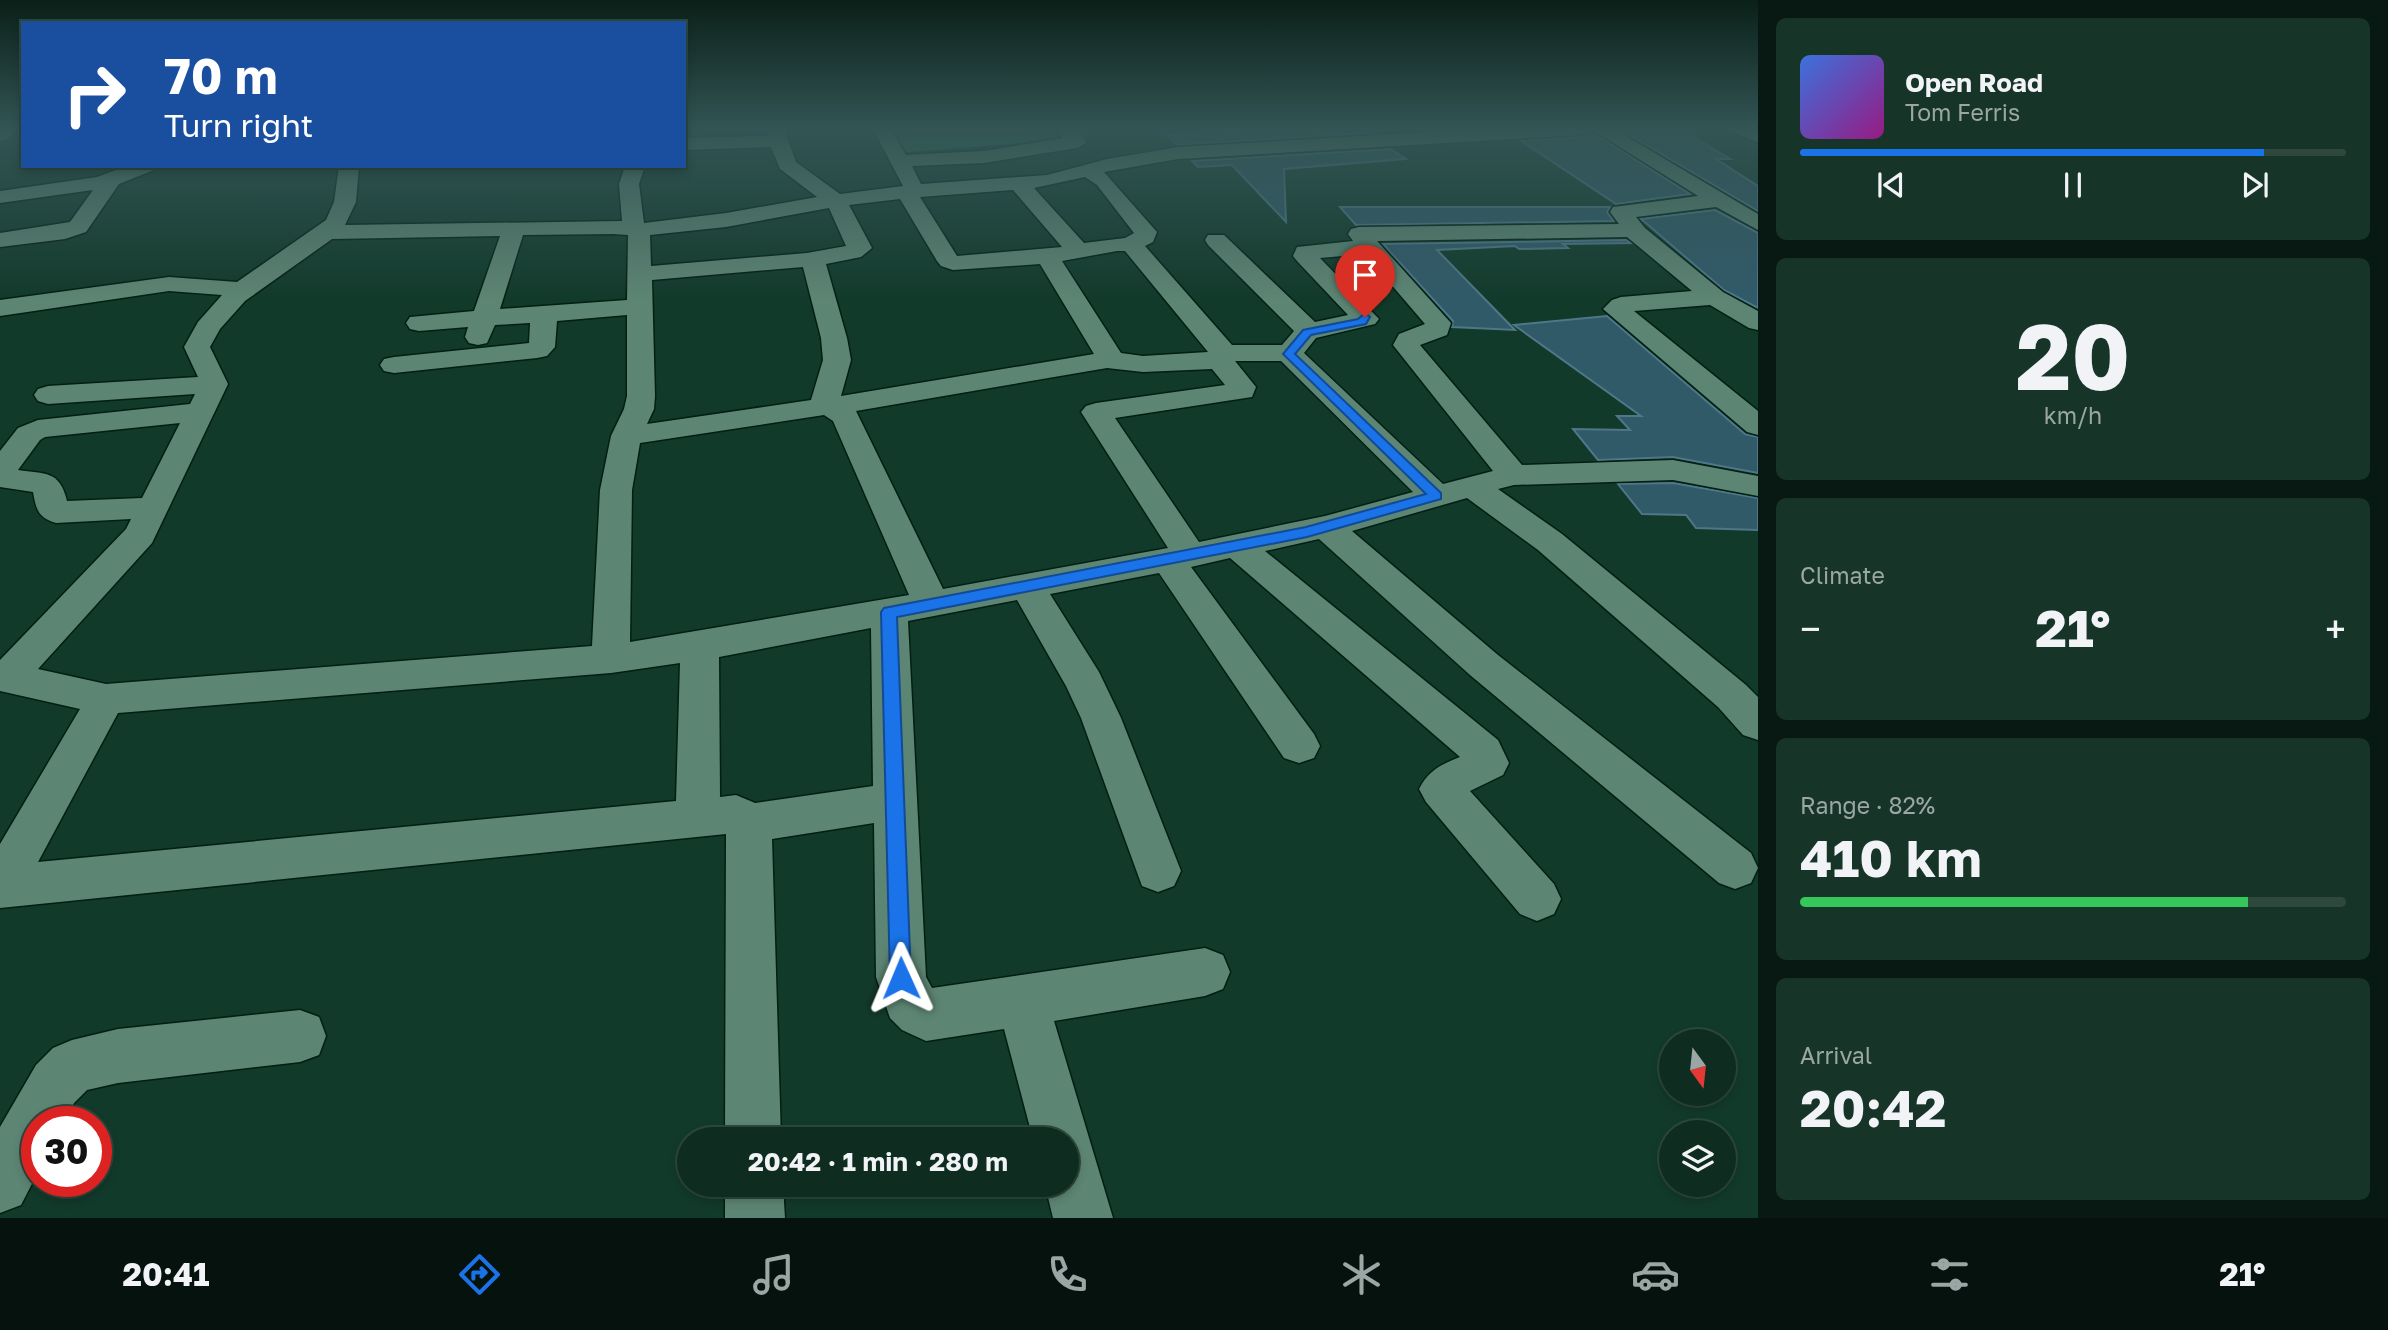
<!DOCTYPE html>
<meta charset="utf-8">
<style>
body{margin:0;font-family:"Golos Text",sans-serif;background:#173429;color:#f1f3f6;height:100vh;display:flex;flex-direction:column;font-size:26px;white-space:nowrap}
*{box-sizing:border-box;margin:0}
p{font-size:23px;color:#9ba7a5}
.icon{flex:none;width:38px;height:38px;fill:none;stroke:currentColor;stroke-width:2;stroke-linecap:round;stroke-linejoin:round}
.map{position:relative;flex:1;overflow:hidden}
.sheet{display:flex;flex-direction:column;gap:18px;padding:18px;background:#081812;width:630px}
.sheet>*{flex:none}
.banner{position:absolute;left:21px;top:21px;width:665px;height:147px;border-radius:0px;box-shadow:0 4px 10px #0003,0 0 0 2px #2e483e;background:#1a4fa0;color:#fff;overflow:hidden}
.needle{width:46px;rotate:165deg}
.controls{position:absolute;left:1659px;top:1029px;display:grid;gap:14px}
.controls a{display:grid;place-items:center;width:77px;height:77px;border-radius:50%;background:#0e2c20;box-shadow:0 4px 10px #0003,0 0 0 2px #2e483e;font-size:35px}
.speed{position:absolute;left:21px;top:1106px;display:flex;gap:14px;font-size:35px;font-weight:700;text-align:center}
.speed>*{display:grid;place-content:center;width:91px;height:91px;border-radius:50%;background:#0e2c20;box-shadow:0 4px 10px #0003,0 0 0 2px #2e483e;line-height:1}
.speed .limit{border:10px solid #d22;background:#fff;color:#111}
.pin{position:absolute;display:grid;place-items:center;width:60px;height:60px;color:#fff;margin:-72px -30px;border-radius:50% 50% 50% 0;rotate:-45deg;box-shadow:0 0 7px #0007}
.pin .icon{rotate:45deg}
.me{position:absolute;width:77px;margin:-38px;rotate:359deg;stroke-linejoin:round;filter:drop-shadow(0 0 5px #0008)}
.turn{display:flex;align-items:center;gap:24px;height:147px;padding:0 28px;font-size:32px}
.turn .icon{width:91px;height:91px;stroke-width:2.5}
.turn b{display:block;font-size:49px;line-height:60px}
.big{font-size:52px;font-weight:700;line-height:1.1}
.sheet .card{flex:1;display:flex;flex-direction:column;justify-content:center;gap:10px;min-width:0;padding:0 24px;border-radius:10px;background:#173429}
.sheet .dial{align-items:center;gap:0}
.dial b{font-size:91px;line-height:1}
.song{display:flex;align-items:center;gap:21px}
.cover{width:84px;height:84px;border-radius:10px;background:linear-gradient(135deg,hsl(220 70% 55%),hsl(310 70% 35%))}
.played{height:7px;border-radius:4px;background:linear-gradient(90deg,#1a73e8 85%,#2e483e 85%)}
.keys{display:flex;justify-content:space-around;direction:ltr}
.heat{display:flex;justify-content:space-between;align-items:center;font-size:38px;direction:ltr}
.charge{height:10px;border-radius:5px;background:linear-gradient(90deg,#34c759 82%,#2e483e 0)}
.trip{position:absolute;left:677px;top:1127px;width:402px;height:70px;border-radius:35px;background:#0e2c20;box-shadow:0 4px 10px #0003,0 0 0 2px #2e483e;font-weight:700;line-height:70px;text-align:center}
.tabs{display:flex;height:112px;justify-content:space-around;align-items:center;background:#06120d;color:#9ba7a5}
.tabs .icon{width:49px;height:49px}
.tabs .selected{color:#1a73e8}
.tabs b{font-size:32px;color:#f1f3f6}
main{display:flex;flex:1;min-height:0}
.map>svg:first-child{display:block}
</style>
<main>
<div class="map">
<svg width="1758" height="1218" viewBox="0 0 1758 1218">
<rect width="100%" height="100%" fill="#123a2b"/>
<!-- water -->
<polygon fill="#2c755a" points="884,129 1052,129 1062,140 897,153"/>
<!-- building -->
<g fill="#315a69" stroke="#4e7787" stroke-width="2">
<polygon points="1270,129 1361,129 1367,133 1177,145 1167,135"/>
<polygon points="1619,129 1680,129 1730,159 1716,159 1758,186 1758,211"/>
<polygon points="1598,136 1690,194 1616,204 1521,141"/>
<polygon points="1391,149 1406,159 1284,169 1286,222 1232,165 1198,167 1192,161"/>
<polygon points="1340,207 1610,207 1607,212 1614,221 1356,225"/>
<polygon points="1715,210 1758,233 1758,308 1724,290 1641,219"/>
<polygon points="1626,240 1631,243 1563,244 1568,248 1519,249 1515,246 1437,250 1515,330 1452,327 1453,321 1383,244"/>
<polygon points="1607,316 1745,434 1758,437 1758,473 1673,457 1598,460 1573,429 1630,430 1617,416 1641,416 1514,325"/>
<polygon points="1673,483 1758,498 1758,530 1696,528 1686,515 1642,514 1618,484"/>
</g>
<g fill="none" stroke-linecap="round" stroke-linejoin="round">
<defs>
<g id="street">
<polygon points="0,129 18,129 7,139 0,141"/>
<path d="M766 129H784L796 162 840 194 903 186 873 129H891L906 155 984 151 1063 138 1056 129H1076L1087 142 1077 148 984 163 912 166 921 184 1047 175 1107 159 1178 147 1483 129H1589L1580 135 1178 159 1104 172 1157 232 1153 242 1145 246 1232 345H1282L1294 331 1208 245 1205 240 1208 235H1224L1315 322 1348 315 1297 261 1293 256 1297 247 1353 241 1348 234 1351 229 1359 227 1619 224 1610 212 1613 207 1698 196 1591 129H1614L1758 214V230L1716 207 1636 217 1645 228 1723 292 1758 311V330L1749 328 1710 305 1634 311 1758 411V435L1747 432 1603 309 1612 300 1621 297 1692 291 1627 237 1377 241 1451 323 1447 335 1420 345 1522 465 1673 460 1758 476V496L1673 480 1514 485 1498 489 1562 534 1746 685 1758 697V740L1743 735 1718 707 1538 550 1467 498 1352 531 1498 655 1751 853 1758 868 1751 883 1735 889 1719 883 1470 675 1319 539 1265 551 1498 740 1509 763 1503 775 1470 791 1554 884 1561 899 1554 914 1537 921 1520 914 1426 802 1419 789C1429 770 1440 765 1460 757L1230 558 1191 567 1314 734 1320 746 1314 758 1299 763 1284 758 1159 573 1050 594 1099 672 1121 718 1181 871 1174 886 1158 892 1142 886 1081 718 1066 686 1017 600 908 621 926 977 932 988 1205 948 1223 955 1230 972 1223 989 1205 996 1054 1021 1113 1218H1053L1045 1185H1068V1139H1033L1004 1029 926 1041 902 1030 890 1018 876 977 874 823 772 839 781 1139H725L726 834 0 908V844L80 709 0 691V660L126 529 131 519 56 523C38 518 36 509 33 492L0 487V451L18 428 38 420 190 404 195 394 48 404 38 401 34 395 38 389 48 386 198 377 184 347 198 322 222 295 169 291 0 316V300L169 277 237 282 326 220 334 202 339 166H359L356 202 345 225 622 221 619 184 625 166H645L639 184 644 223 726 213 817 197 780 169 771 147 684 150V138L768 136ZM1085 177 1097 185 1134 233 1125 238 1084 243 1034 188ZM1013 190 1062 247 957 256 920 197ZM900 199 937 261 941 266 953 270 1040 264 1094 354 841 396 851 360 847 338 826 264 861 257 872 248 849 205ZM829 208 846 246 807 253 651 266 650 235 726 227ZM613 234 628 235 627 300 500 309 523 235ZM500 236 474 311 410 317 406 323 410 329 419 331 468 327 465 337 469 343 478 345 487 343 495 325 530 323 529 343 394 357 384 359 380 365 384 371 394 373 537 358 547 356 555 347 557 321 627 315V396L624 409 611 436 600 490 592 646 106 684 38 669 152 543 228 384 210 347 220 329 245 301 332 239ZM1117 251H1125L1208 352 1143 356 1121 353 1062 261ZM1365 254 1425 324 1399 334 1393 345 1493 471 1443 484 1304 353 1316 338 1375 324 1379 319 1320 258ZM803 267 821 338 823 360 811 400 647 424 654 409 655 396 652 280ZM1235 361H1281L1413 492 1325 516 1199 542 1115 418 1252 397 1256 387ZM1107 368 1143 372 1212 369 1225 385 1096 403 1086 406 1081 412 1168 548 943 589 856 411ZM824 415 833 421 909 595 630 642 632 490 640 443ZM180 423 142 498 67 501C60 470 45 474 18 470L40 440 45 437ZM871 628 873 786 755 803 736 795 720 797 719 657ZM680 663 676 801 38 862 118 713 611 673Z"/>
<polygon points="1732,129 1758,129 1758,142 1734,133"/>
<polygon points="127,166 157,166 154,170 119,184 86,232 65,239 0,247 0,233 70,222 93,190 0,203 0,191 97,177"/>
<polygon points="300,1010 319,1017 326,1036 319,1055 300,1062 118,1083 87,1090 74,1103 64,1122 37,1122 37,1174 21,1205 0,1213 0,1127 36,1065 53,1048 72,1040 118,1029"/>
<polygon points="725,1185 783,1185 785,1218 725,1218"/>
</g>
</defs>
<!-- street casing -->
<use href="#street" stroke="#021f14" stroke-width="3"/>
<!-- street -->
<use href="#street" fill="#5d8573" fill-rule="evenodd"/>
</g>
<!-- sky -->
<linearGradient id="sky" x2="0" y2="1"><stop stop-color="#0a2018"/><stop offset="0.43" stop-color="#355"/><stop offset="1" stop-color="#355" stop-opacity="0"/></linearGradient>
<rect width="1758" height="300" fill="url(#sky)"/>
<!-- route -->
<polygon fill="#1a73e8" stroke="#114b97" stroke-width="2" points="1365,313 1370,317 1366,324 1311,335 1295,354 1441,493 1441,499 1307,537 897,617 911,978 908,985 901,988 893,985 890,978 881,612 884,608 1306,527 1426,494 1283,354 1303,330 1358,319"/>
</svg>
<div class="controls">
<a><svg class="needle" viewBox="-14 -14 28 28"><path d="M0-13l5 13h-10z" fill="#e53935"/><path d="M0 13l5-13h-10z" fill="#9ba7a5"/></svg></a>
<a><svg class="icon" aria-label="layers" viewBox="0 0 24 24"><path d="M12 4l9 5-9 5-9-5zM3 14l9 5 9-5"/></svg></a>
</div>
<div class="speed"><div class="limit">30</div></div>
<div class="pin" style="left:1365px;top:317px;background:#d93025"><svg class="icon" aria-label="arrive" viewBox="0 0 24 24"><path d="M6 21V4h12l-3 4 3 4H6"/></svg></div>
<svg class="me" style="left:901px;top:978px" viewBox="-20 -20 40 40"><path d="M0-17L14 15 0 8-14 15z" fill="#1a73e8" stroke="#fff" stroke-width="4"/></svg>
<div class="trip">20:42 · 1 min · 280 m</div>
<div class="banner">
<div class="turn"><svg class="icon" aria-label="right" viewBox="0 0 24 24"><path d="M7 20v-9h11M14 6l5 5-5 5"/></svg><div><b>70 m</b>Turn right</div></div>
</div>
</div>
<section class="sheet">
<div class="card">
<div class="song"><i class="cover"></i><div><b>Open Road</b><p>Tom Ferris</p></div></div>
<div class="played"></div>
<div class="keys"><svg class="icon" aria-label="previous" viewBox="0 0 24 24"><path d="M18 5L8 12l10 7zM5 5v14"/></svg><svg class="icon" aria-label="pause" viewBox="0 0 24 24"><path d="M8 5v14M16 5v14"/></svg><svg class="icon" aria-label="next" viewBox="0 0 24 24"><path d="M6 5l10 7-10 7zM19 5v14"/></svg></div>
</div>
<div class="card dial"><b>20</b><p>km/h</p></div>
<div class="card"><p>Climate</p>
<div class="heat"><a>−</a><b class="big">21°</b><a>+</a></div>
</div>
<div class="card"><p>Range · 82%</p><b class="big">410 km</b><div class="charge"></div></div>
<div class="card"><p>Arrival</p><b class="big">20:42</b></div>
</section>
</main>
<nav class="tabs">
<b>20:41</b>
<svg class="icon selected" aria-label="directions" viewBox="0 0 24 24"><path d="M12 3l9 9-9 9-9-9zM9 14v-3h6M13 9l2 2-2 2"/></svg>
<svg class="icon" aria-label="music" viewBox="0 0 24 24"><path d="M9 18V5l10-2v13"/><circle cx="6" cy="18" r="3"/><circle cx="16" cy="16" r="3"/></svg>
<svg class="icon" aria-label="phone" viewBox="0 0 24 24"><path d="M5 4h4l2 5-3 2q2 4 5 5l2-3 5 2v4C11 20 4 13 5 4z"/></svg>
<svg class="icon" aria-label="climate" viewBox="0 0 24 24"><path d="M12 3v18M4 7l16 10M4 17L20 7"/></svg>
<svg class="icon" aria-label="car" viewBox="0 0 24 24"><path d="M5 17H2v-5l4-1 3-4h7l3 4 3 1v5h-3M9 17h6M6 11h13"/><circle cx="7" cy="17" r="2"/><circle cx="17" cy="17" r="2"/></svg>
<svg class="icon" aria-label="filters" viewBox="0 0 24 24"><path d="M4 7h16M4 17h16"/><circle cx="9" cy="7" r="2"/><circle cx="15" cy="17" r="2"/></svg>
<b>21°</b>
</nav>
